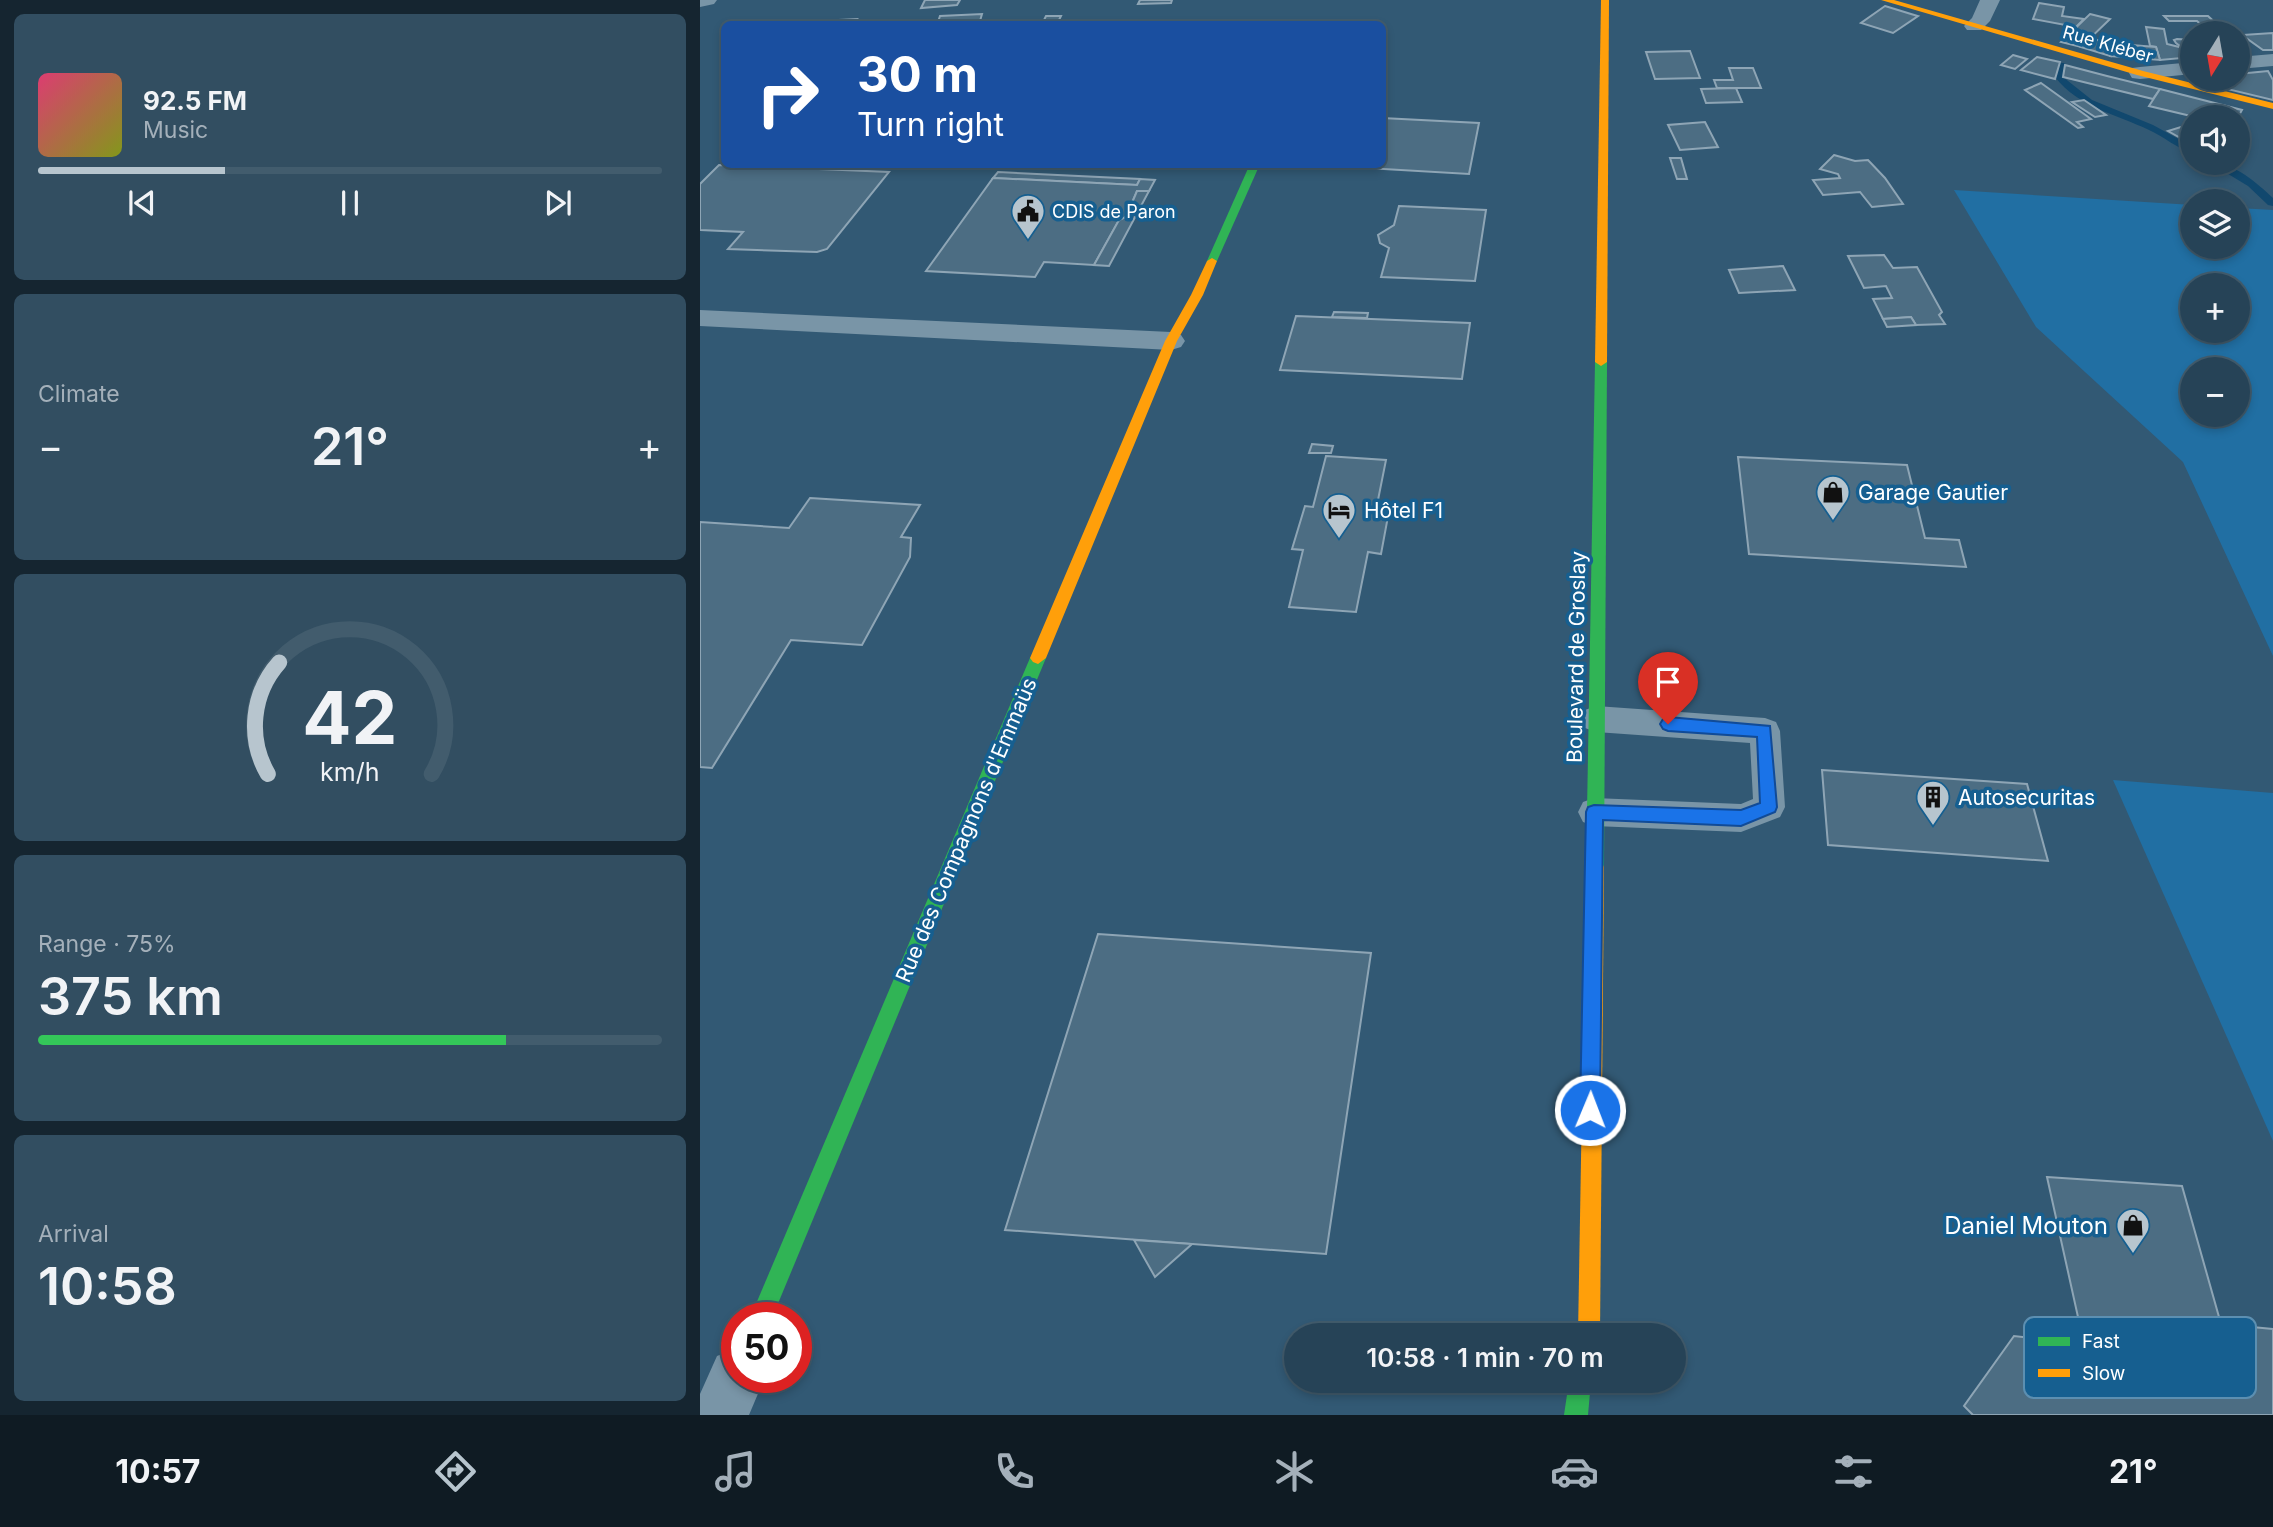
<!DOCTYPE html>
<meta charset="utf-8">
<style>
body{margin:0;font-family:Inter,sans-serif;background:#324e61;color:#f1f3f6;height:100vh;display:flex;flex-direction:column;font-size:26px;white-space:nowrap}
*{box-sizing:border-box;margin:0}
p{font-size:23px;color:#a4b0ba}
.icon{flex:none;width:38px;height:38px;fill:none;stroke:currentColor;stroke-width:2;stroke-linecap:round;stroke-linejoin:round}
.map{position:relative;flex:1;overflow:hidden}
.panel{display:flex;flex-direction:column;gap:14px;padding:14px;background:#152530;width:700px}
.panel>*{flex:none}
.hud{position:absolute;left:21px;top:21px;width:665px;height:147px;border-radius:10px;box-shadow:0 4px 10px #0003,0 0 0 2px #425c6d;background:#1a4fa0;color:#fff;overflow:hidden}
.needle{width:46px;rotate:191deg}
.tools{position:absolute;left:1480px;top:21px;display:grid;gap:14px}
.tools a{display:grid;place-items:center;width:70px;height:70px;border-radius:50%;background:#264357;box-shadow:0 4px 10px #0003,0 0 0 2px #425c6d;font-size:35px}
.speed{position:absolute;left:21px;top:1302px;display:flex;gap:14px;font-size:35px;font-weight:700;text-align:center}
.speed>*{display:grid;place-content:center;width:91px;height:91px;border-radius:50%;background:#264357;box-shadow:0 4px 10px #0003,0 0 0 2px #425c6d;line-height:1}
.speed .limit{border:10px solid #d22;background:#fff;color:#111}
.pin{position:absolute;display:grid;place-items:center;width:60px;height:60px;color:#fff;margin:-72px -30px;border-radius:50% 50% 50% 0;rotate:-45deg;box-shadow:0 0 7px #0007}
.pin .icon{rotate:45deg}
.me{position:absolute;width:77px;margin:-38px;rotate:1deg;stroke-linejoin:round;filter:drop-shadow(0 0 5px #0008)}
.turn{display:flex;align-items:center;gap:24px;height:147px;padding:0 21px;font-size:32px}
.turn .icon{width:91px;height:91px;stroke-width:2.5}
.turn b{display:block;font-size:49px;line-height:60px}
.big{font-size:52px;font-weight:600;line-height:1.1}
.panel .card{flex:1;display:flex;flex-direction:column;justify-content:center;gap:10px;min-width:0;padding:0 24px;border-radius:10px;background:#324e61}
.panel .dial{align-items:center;gap:0}
.dial svg{height:182px;overflow:visible;fill:none;stroke:#425c6d;stroke-width:7;stroke-linecap:round;text-anchor:middle}
.dial text{fill:#f1f3f6;stroke:none}
.song{display:flex;align-items:center;gap:21px}
.cover{width:84px;height:84px;border-radius:10px;background:linear-gradient(135deg,hsl(340 70% 55%),hsl(70 70% 35%))}
.played{height:7px;border-radius:4px;background:linear-gradient(90deg,#b7c5ce 30%,#425c6d 30%)}
.keys{display:flex;justify-content:space-around;direction:ltr}
.heat{display:flex;justify-content:space-between;align-items:center;font-size:38px;direction:ltr}
.charge{height:10px;border-radius:5px;background:linear-gradient(90deg,#34c759 75%,#425c6d 0)}
.trip{position:absolute;left:584px;top:1323px;width:402px;height:70px;border-radius:35px;background:#264357;box-shadow:0 4px 10px #0003,0 0 0 2px #425c6d;font-weight:600;line-height:70px;text-align:center}
.menu{display:flex;height:112px;justify-content:space-around;align-items:center;background:#0f1b23;color:#a4b0ba}
.menu .icon{width:49px;height:49px}
.menu .on{color:#b7c5ce}
.menu b{font-size:32px;color:#f1f3f6}
main{display:flex;flex:1;min-height:0}
.map>svg:first-child{display:block}
</style>
<main>
<section class="panel">
<div class="card">
<div class="song"><i class="cover"></i><div><b>92.5 FM</b><p>Music</p></div></div>
<div class="played"></div>
<div class="keys"><svg class="icon" aria-label="previous" viewBox="0 0 24 24"><path d="M18 5L8 12l10 7zM5 5v14"/></svg><svg class="icon" aria-label="pause" viewBox="0 0 24 24"><path d="M8 5v14M16 5v14"/></svg><svg class="icon" aria-label="next" viewBox="0 0 24 24"><path d="M6 5l10 7-10 7zM19 5v14"/></svg></div>
</div>
<div class="card"><p>Climate</p>
<div class="heat"><a>−</a><b class="big">21°</b><a>+</a></div>
</div>
<div class="card dial"><svg viewBox="0 0 100 80">
<path d="M14 69A42 42 0 1 1 86 69"/>
<path d="M14 69A42 42 0 0 1 19 20" stroke="#b7c5ce"/>
<text x="50" y="56" font-size="32" font-weight="700">42</text>
<text x="50" y="72" font-size="11">km/h</text>
</svg></div>
<div class="card"><p>Range · 75%</p><b class="big">375 km</b><div class="charge"></div></div>
<div class="card"><p>Arrival</p><b class="big">10:58</b></div>
</section>
<div class="map">
<svg width="1573" height="1415" viewBox="0 0 1573 1415">
<rect width="100%" height="100%" fill="#325974"/>
<!-- green -->
<g fill="#216fa3" fill-rule="evenodd">
<path d="M1254 190 1493 205V247H1538V208L1573 210V656L1483 462 1336 327ZM1493 285H1538V331H1493ZM1493 369H1538V415H1493Z"/>
<polygon points="1413,780 1573,793 1573,1141"/>
</g>
<g fill="none" stroke-linecap="round" stroke-linejoin="round">
<!-- stream -->
<g fill="#11486e" fill-rule="evenodd">
<path d="M1359 63H1365L1363 77 1392 100 1453 125 1493 147V154C1477 148 1464 137 1449 130 1416 114 1379 108 1355 77Z"/>
<path d="M1510 163C1534 162 1557 183 1573 198V206L1568 205 1548 186Z"/>
</g>
</g>
<!-- building -->
<g fill="#4c6d83" stroke="#8ea5b5" stroke-width="2">
<polygon points="225,0 260,0 257,5 221,8"/>
<polygon points="440,0 472,0 471,3 438,4"/>
<polygon points="1339,3 1364,7 1362,16 1384,19 1376,27 1333,19"/>
<polygon points="1185,6 1211,14 1218,16 1193,33 1161,23"/>
<polygon points="282,14 280,21 238,22 240,16"/>
<polygon points="1390,14 1410,19 1381,47 1361,42"/>
<polygon points="346,16 361,16 357,24 342,24"/>
<polygon points="1464,16 1508,16 1522,29 1507,30 1497,21 1469,21"/>
<polygon points="157,19 154,24 76,24 77,23"/>
<polygon points="1446,27 1464,29 1467,44 1483,48 1493,57 1460,60 1456,47 1450,46"/>
<polygon points="1573,33 1573,50 1563,50 1542,35"/>
<polygon points="1391,38 1404,42 1410,56 1381,47"/>
<polygon points="1477,39 1493,40 1493,56 1476,43 1474,40"/>
<polygon points="1405,43 1456,47 1460,60 1410,56"/>
<polygon points="990,51 1000,78 955,79 946,52"/>
<polygon points="1313,55 1327,59 1315,69 1301,65"/>
<polygon points="1337,57 1360,62 1355,79 1321,70"/>
<polygon points="1365,65 1407,76 1460,89 1453,99 1363,77"/>
<polygon points="1029,68 1053,68 1061,88 1017,88 1014,80 1033,80"/>
<polygon points="1568,71 1573,80 1573,100 1523,88 1520,79 1538,79 1538,74"/>
<polygon points="1341,83 1391,119 1377,122 1383,127 1378,128 1325,90"/>
<polygon points="1036,88 1042,102 1006,103 1001,89"/>
<polygon points="1460,89 1503,100 1542,110 1538,117 1495,117 1449,106"/>
<polygon points="1384,100 1406,115 1395,117 1372,102"/>
<polygon points="682,118 779,123 769,174 615,165 682,164"/>
<polygon points="1005,122 1018,147 980,150 968,125"/>
<polygon points="1484,126 1493,131 1493,145 1468,131"/>
<polygon points="1134,155 1155,161 1168,160 1185,178 1203,204 1172,207 1160,192 1123,195 1113,180 1140,178 1138,174 1120,169"/>
<polygon points="970,158 981,158 987,179 977,179"/>
<polygon points="19,165 95,168 189,172 127,249 117,252 57,250 28,249 43,232 0,230 0,184"/>
<polygon points="298,172 440,179 437,185 293,178"/>
<polygon points="293,178 437,185 440,179 455,180 449,191 437,191 426,217 419,220 394,265 344,262 335,277 226,271"/>
<polygon points="437,191 449,191 409,266 394,265 419,220 426,217"/>
<polygon points="699,206 786,210 775,281 681,277 689,248 680,243 678,235 694,225"/>
<polygon points="1184,255 1193,268 1217,267 1242,312 1239,315 1245,324 1216,325 1211,317 1183,319 1173,299 1192,298 1186,286 1164,288 1148,256"/>
<polygon points="1083,266 1095,290 1039,293 1029,270"/>
<polygon points="634,312 668,313 667,318 632,317"/>
<polygon points="596,316 770,323 762,379 580,370"/>
<polygon points="1211,317 1216,325 1187,327 1183,319"/>
<polygon points="612,444 633,446 631,453 609,453"/>
<polygon points="626,456 686,460 676,510 689,511 681,554 668,552 656,612 589,607 603,550 592,549 605,506 613,507"/>
<polygon points="1038,457 1207,465 1225,538 1259,540 1266,567 1049,554"/>
<polygon points="110,498 220,505 201,537 211,538 210,557 162,645 91,640 12,768 0,767 0,522 89,528"/>
<polygon points="1122,770 1327,784 1348,861 1128,845"/>
<polygon points="398,934 671,953 626,1254 305,1230"/>
<polygon points="1347,1177 1482,1186 1521,1324 1573,1329 1573,1415 1273,1415 1264,1406 1314,1336 1384,1344"/>
<polygon points="434,1240 492,1244 455,1277"/>
</g>
<g fill="none" stroke-linecap="round" stroke-linejoin="round">
<!-- lane -->
<polygon fill="#7995a7" fill-rule="evenodd" points="896,706 1065,718 1076,722 1080,731 1085,807 1080,817 1041,832 894,826 883,822 878,812 883,802 894,798 1041,804 1053,799 1050,743 896,732 885,728 881,719 885,710"/>
<!-- street -->
<g fill="#7995a7" fill-rule="evenodd">
<polygon points="0,0 17,0 14,4 0,7"/>
<polygon points="1280,0 1300,0 1290,21 1281,30 1267,30 1264,26 1272,18"/>
<polygon points="1573,54 1573,66 1538,69 1538,57"/>
<polygon points="1493,62 1493,74 1440,79 1432,78 1429,73 1432,68 1440,67"/>
<polygon points="0,310 471,332 481,335 485,341 481,347 471,350 0,326"/>
<polygon points="37,1348 37,1377 65,1377 49,1415 0,1415 0,1394 17,1356"/>
</g>
<!-- fast -->
<g fill="#30b455" fill-rule="evenodd">
<polygon points="550,164 560,164 517,261 508,263 507,261"/>
<polygon points="901,358 907,362 904,867 901,873 895,875 889,873 886,867 895,362"/>
<polygon points="338,652 346,658 72,1318 50,1318 330,658"/>
<polygon points="869,1381 891,1381 888,1415 864,1415"/>
</g>
<!-- slow -->
<g fill="#ff9f0a" fill-rule="evenodd">
<polygon points="901,0 909,0 907,362 901,366 895,362"/>
<polygon points="1181,0 1194,0 1443,71 1573,103 1573,109 1437,75"/>
<polygon points="512,258 517,261 503,295 477,341 346,658 338,664 333,662 330,658 465,341 491,295 507,261"/>
<polygon points="895,859 901,861 904,867 900,1335 878,1335 886,867 889,861"/>
</g>
</g>
<!-- route -->
<polygon fill="#1a73e8" stroke="#114b97" stroke-width="2" points="968,717 1070,726 1077,807 1075,812 1041,826 903,820 900,1110 897,1117 890,1120 883,1117 880,1110 886,812 888,807 894,805 1041,810 1060,803 1057,737 968,731 963,729 960,724 963,719"/>
<!-- icons -->
<defs>
<symbol id="civic-pin" viewBox="-11 -11 22 30"><path d="M0 17L-7.5 6A9.5 9.5 0 1 1 7.5 6Z" fill="#b7c5ce" stroke="#165f90"/><path d="M-.6-6.5H3V-4.5H.6V-3L4-1V1h2V6H-6V1h2V-1L-.6-3ZM-1.2 2.5V6h2.4V2.5Z" fill="#111"/></symbol>
<symbol id="shop-pin" viewBox="-11 -11 22 30"><path d="M0 17L-7.5 6A9.5 9.5 0 1 1 7.5 6Z" fill="#b7c5ce" stroke="#165f90"/><path d="M-5-2.5h2.3a2.7 3.5 0 0 1 5.4 0H5L5.5 6h-11ZM-1.5-2.5h3a1.5 2.3 0 0 0-3 0Z" fill="#111"/></symbol>
<symbol id="hotel-pin" viewBox="-11 -11 22 30"><path d="M0 17L-7.5 6A9.5 9.5 0 1 1 7.5 6Z" fill="#b7c5ce" stroke="#165f90"/><path d="M-6-4.5h1.5V1H6V5H4.5V3h-9V5H-6ZM-4 0a1.8 1.8 0 1 1 3.6 0ZM.5 0V-2.5h3Q6-2.5 6 0Z" fill="#111"/></symbol>
<symbol id="building-pin" viewBox="-11 -11 22 30"><path d="M0 17L-7.5 6A9.5 9.5 0 1 1 7.5 6Z" fill="#b7c5ce" stroke="#165f90"/><path d="M-4-6H4V6H1V3H-1V6H-4ZM-2.5-4.3h1.7v1.8h-1.7ZM.8-4.3h1.7v1.8H.8ZM-2.5-1h1.7V.8h-1.7ZM.8-1h1.7V.8H.8Z" fill="#111"/></symbol>
</defs>
<g fill-rule="evenodd">
<use href="#civic-pin" x="309" y="192" width="38" height="52"/>
<use href="#shop-pin" x="1114" y="473" width="38" height="52"/>
<use href="#hotel-pin" x="620" y="491" width="38" height="52"/>
<use href="#building-pin" x="1214" y="778" width="38" height="52"/>
<use href="#shop-pin" x="1414" y="1206" width="38" height="52"/>
</g>
<g text-anchor="middle" dominant-baseline="central" stroke-width="7" stroke-linejoin="round" paint-order="stroke">
<!-- far-street labels -->
<g font-size="18" fill="#fff" stroke="#165f90">
<text transform="translate(1408 44) rotate(16)">Rue Kléber</text>
</g>
<!-- far-poi labels -->
<g font-size="18" fill="#fff" stroke="#165f90" text-anchor="start">
<text x="352" y="211">CDIS de Paron</text>
</g>
<!-- poi labels -->
<g font-size="21" fill="#fff" stroke="#165f90" text-anchor="start">
<text x="1158" y="492">Garage Gautier</text>
<text x="664" y="510">Hôtel F1</text>
<text x="1258" y="797">Autosecuritas</text>
</g>
<!-- street labels -->
<g font-size="21" fill="#fff" stroke="#165f90">
<text transform="translate(876 657) rotate(-89)">Boulevard de Groslay</text>
<text transform="translate(266 830) rotate(-67)">Rue des Compagnons d'Emmaüs</text>
</g>
<!-- near-poi labels -->
<g font-size="24" fill="#fff" stroke="#165f90" text-anchor="end">
<text x="1408" y="1225">Daniel Mouton</text>
</g>
</g>
<!-- legend -->
<rect x="1324" y="1317" width="232" height="81" rx="10" fill="#165f90" stroke="#5c8fb1" stroke-width="2"/>
<rect x="1338" y="1337" width="32" height="9" fill="#30b455"/>
<rect x="1338" y="1369" width="32" height="8" fill="#ff9f0a"/>
<g font-size="19" fill="#fff">
<text x="1382" y="1348">Fast</text>
<text x="1382" y="1380">Slow</text>
</g>
</svg>
<div class="tools">
<a><svg class="needle" viewBox="-14 -14 28 28"><path d="M0-13l5 13h-10z" fill="#e53935"/><path d="M0 13l5-13h-10z" fill="#a4b0ba"/></svg></a>
<a><svg class="icon" aria-label="sound" viewBox="0 0 24 24"><path d="M4 9h4l5-4v14l-5-4H4zM17 9q2 3 0 6"/></svg></a>
<a><svg class="icon" aria-label="layers" viewBox="0 0 24 24"><path d="M12 4l9 5-9 5-9-5zM3 14l9 5 9-5"/></svg></a>
<a>+</a>
<a>−</a>
</div>
<div class="speed"><div class="limit">50</div></div>
<div class="pin" style="left:968px;top:724px;background:#d93025"><svg class="icon" aria-label="arrive" viewBox="0 0 24 24"><path d="M6 21V4h12l-3 4 3 4H6"/></svg></div>
<svg class="me" style="left:890px;top:1110px" viewBox="-20 -20 40 40"><circle r="17" fill="#1a73e8" stroke="#fff" stroke-width="3"/><path d="M0-11L8 9 0 5-8 9z" fill="#fff"/></svg>
<div class="trip">10:58 · 1 min · 70 m</div>
<div class="hud">
<div class="turn"><svg class="icon" aria-label="right" viewBox="0 0 24 24"><path d="M7 20v-9h11M14 6l5 5-5 5"/></svg><div><b>30 m</b>Turn right</div></div>
</div>
</div>
</main>
<nav class="menu">
<b>10:57</b>
<svg class="icon on" aria-label="directions" viewBox="0 0 24 24"><path d="M12 3l9 9-9 9-9-9zM9 14v-3h6M13 9l2 2-2 2"/></svg>
<svg class="icon" aria-label="music" viewBox="0 0 24 24"><path d="M9 18V5l10-2v13"/><circle cx="6" cy="18" r="3"/><circle cx="16" cy="16" r="3"/></svg>
<svg class="icon" aria-label="phone" viewBox="0 0 24 24"><path d="M5 4h4l2 5-3 2q2 4 5 5l2-3 5 2v4C11 20 4 13 5 4z"/></svg>
<svg class="icon" aria-label="climate" viewBox="0 0 24 24"><path d="M12 3v18M4 7l16 10M4 17L20 7"/></svg>
<svg class="icon" aria-label="car" viewBox="0 0 24 24"><path d="M5 17H2v-5l4-1 3-4h7l3 4 3 1v5h-3M9 17h6M6 11h13"/><circle cx="7" cy="17" r="2"/><circle cx="17" cy="17" r="2"/></svg>
<svg class="icon" aria-label="filters" viewBox="0 0 24 24"><path d="M4 7h16M4 17h16"/><circle cx="9" cy="7" r="2"/><circle cx="15" cy="17" r="2"/></svg>
<b>21°</b>
</nav>
